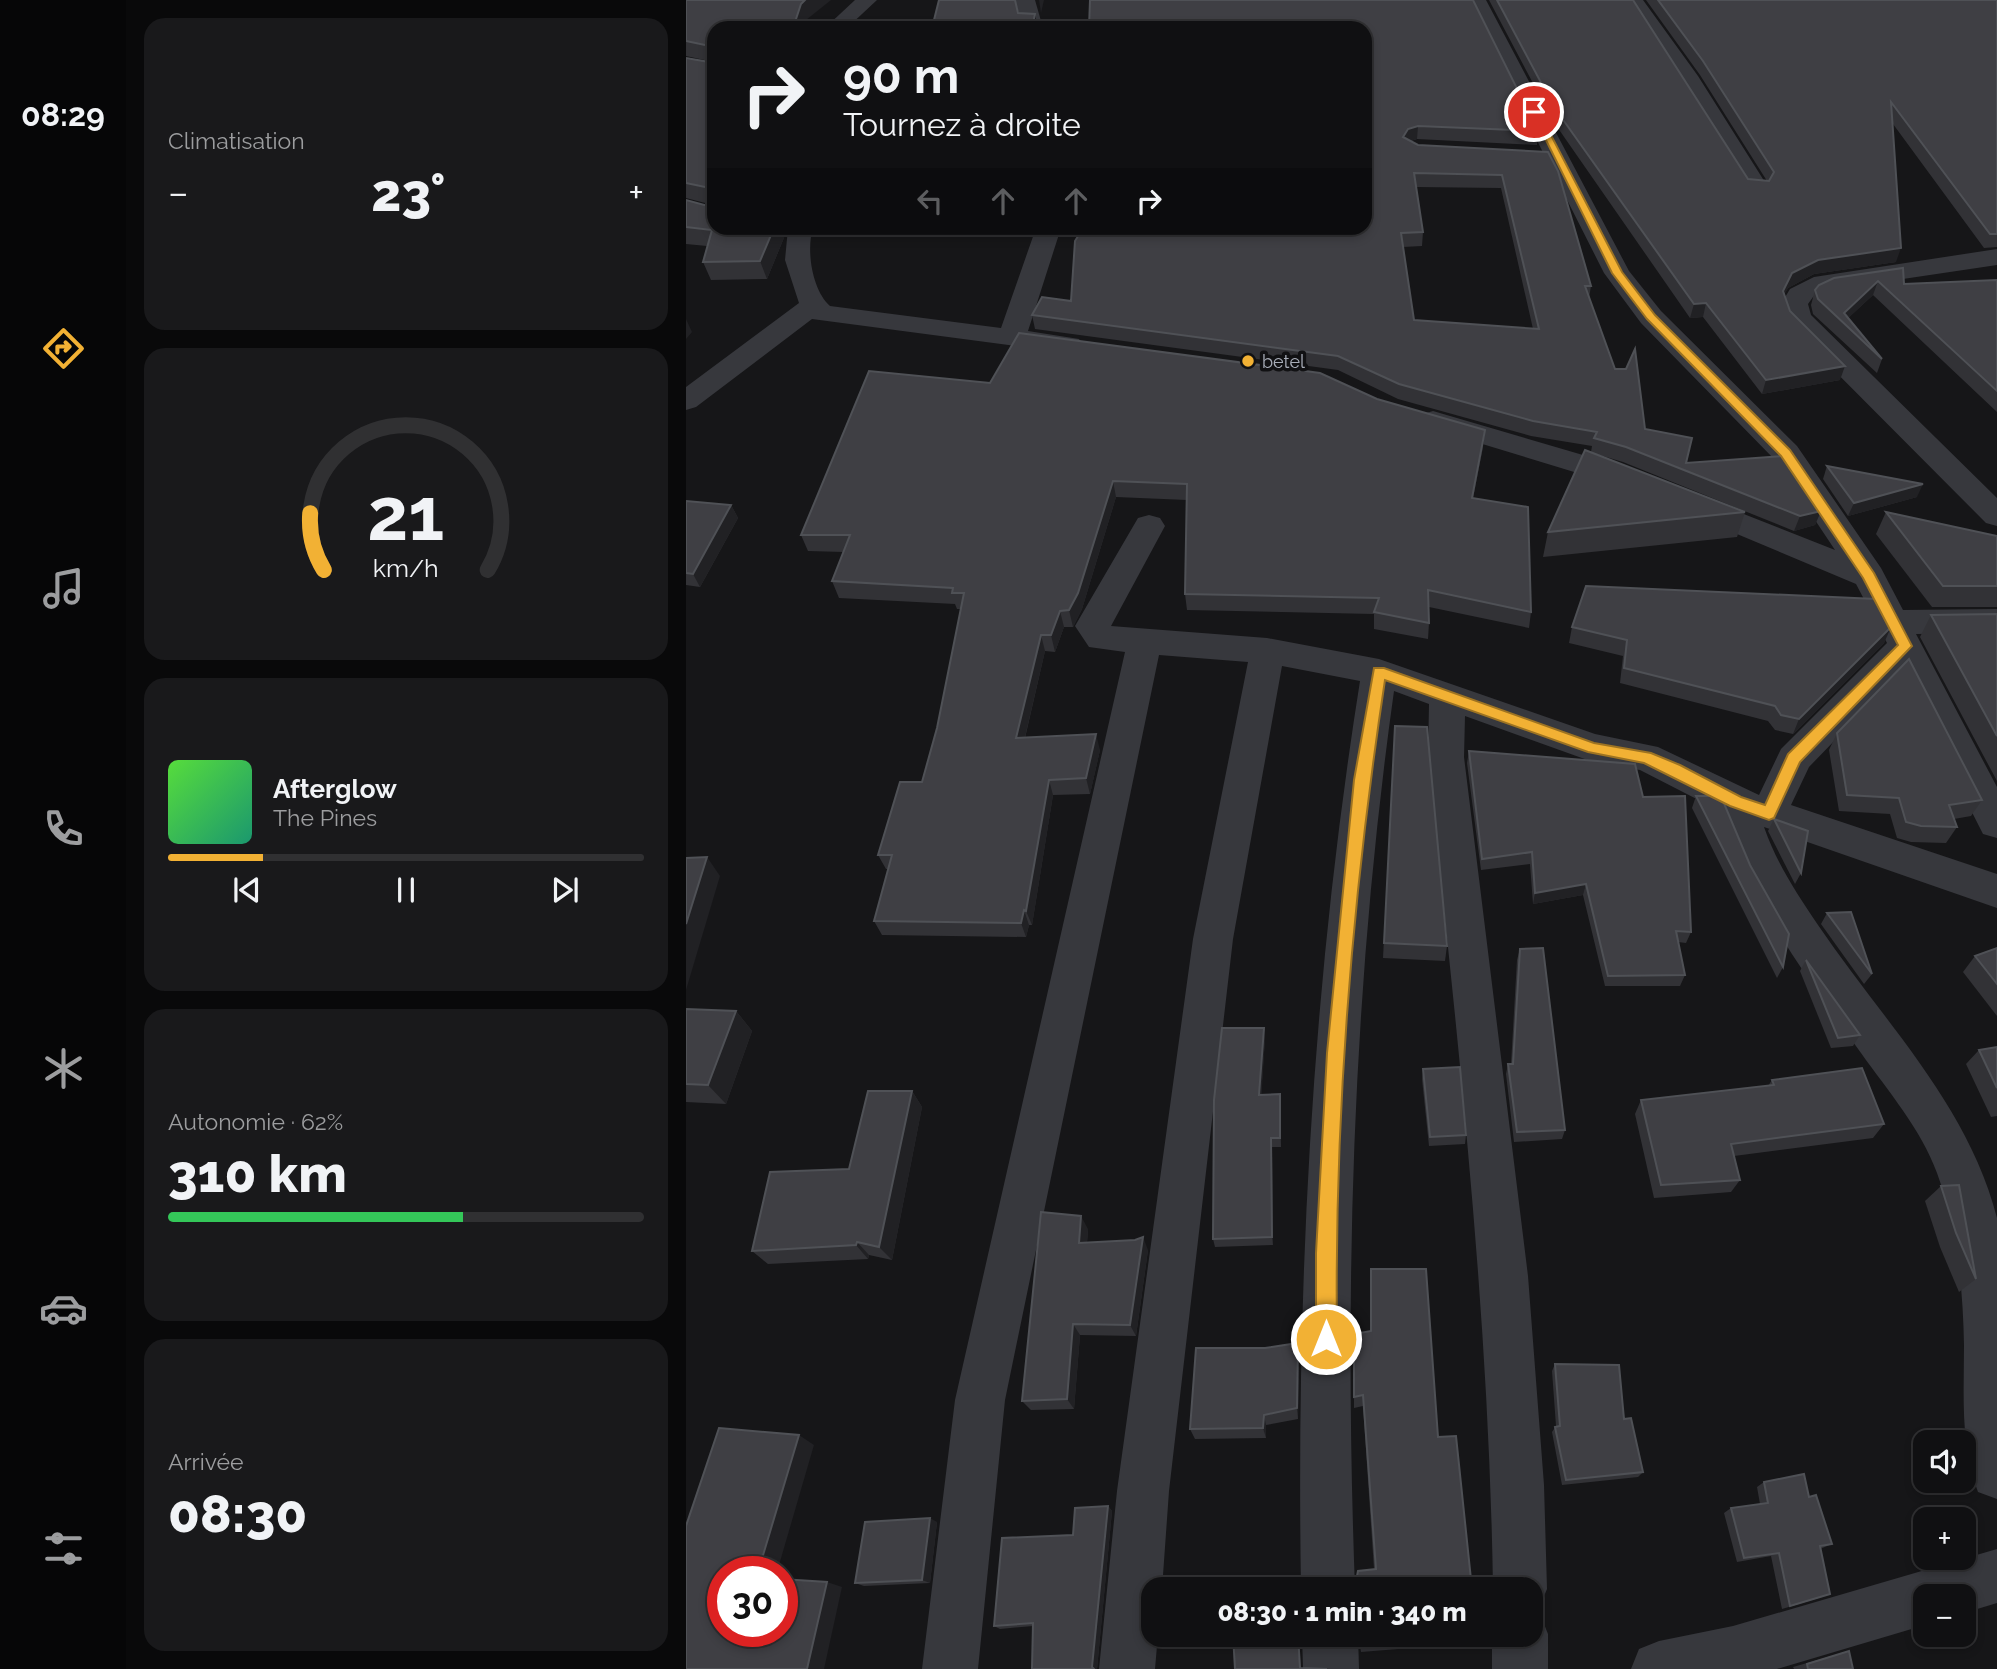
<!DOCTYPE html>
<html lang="fr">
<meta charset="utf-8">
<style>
body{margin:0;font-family:Raleway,sans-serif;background:#19191b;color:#f1f3f6;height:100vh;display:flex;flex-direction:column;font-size:26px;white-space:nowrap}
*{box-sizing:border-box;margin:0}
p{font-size:23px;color:#9c9d9f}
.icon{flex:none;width:38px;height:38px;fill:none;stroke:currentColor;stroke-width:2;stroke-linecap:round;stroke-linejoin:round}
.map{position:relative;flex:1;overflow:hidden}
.details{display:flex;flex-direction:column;gap:18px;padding:18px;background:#09090a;width:560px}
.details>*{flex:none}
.hud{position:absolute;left:21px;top:21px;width:665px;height:214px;border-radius:21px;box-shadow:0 4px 10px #0003,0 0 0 2px #303032;background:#101012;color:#f1f3f6;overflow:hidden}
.controls{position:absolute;left:1227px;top:1430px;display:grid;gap:14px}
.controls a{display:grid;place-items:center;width:63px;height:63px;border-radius:14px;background:#101012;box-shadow:0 4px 10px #0003,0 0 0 2px #303032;font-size:35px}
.speed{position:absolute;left:21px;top:1556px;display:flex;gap:14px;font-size:35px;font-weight:700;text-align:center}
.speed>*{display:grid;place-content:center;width:91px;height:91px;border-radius:50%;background:#101012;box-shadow:0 4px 10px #0003,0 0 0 2px #303032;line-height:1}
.speed .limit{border:10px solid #d22;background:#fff;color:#111}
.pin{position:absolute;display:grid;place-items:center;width:60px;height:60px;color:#fff;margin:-30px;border:4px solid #fff;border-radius:50%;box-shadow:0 2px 7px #0007}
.me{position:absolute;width:77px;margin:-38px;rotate:0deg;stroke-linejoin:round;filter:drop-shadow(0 0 5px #0008)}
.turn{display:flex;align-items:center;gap:24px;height:147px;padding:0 21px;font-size:32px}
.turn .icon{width:91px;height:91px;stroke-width:2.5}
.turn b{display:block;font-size:49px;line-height:60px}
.lanes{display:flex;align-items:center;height:66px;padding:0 21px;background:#0003;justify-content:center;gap:35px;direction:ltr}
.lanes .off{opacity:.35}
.big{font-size:52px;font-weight:800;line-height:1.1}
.details .card{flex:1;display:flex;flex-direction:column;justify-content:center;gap:10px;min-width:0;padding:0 24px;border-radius:21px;background:#19191b}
.details .dial{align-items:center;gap:0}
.dial svg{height:182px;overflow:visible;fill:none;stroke:#303032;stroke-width:7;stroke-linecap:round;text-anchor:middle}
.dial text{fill:#f1f3f6;stroke:none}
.song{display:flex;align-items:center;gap:21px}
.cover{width:84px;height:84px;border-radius:10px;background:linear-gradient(135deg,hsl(110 70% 55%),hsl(160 70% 35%))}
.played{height:7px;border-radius:4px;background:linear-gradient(90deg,#f2b134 20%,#303032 20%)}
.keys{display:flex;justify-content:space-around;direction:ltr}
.heat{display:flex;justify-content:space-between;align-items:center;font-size:38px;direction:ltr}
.charge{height:10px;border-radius:5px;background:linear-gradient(90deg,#34c759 62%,#303032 0)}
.trip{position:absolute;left:455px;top:1577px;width:402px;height:70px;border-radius:21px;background:#101012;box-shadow:0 4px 10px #0003,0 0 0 2px #303032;font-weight:800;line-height:70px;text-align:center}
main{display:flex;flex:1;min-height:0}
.dock{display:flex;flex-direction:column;width:126px;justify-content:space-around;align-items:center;background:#060607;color:#9c9d9f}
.dock .icon{width:49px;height:49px}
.dock .current{color:#f2b134}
.dock b{font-size:32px;color:#f1f3f6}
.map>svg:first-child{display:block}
</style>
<main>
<nav class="dock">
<b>08:29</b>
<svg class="icon current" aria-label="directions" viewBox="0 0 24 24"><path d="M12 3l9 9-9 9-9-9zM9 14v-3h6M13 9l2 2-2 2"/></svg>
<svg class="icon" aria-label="music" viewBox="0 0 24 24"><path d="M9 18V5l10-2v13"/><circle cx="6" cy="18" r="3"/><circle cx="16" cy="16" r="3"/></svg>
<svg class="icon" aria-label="phone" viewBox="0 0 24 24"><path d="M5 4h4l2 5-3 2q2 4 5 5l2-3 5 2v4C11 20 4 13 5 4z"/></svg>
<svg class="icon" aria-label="climate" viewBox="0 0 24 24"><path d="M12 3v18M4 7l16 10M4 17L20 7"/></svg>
<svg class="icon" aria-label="car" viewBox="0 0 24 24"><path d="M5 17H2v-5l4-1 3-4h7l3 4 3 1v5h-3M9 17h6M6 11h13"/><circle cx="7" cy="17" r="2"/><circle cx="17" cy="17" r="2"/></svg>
<svg class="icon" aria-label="filters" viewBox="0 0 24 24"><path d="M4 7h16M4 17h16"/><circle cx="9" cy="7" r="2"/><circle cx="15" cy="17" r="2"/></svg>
</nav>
<section class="details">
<div class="card"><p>Climatisation</p>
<div class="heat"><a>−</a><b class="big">23°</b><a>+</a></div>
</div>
<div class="card dial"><svg viewBox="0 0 100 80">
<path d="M14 69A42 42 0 1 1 86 69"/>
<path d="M14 69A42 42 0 0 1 8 44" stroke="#f2b134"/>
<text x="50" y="56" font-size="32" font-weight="700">21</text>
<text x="50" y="72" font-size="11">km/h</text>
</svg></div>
<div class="card">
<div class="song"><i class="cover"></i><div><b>Afterglow</b><p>The Pines</p></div></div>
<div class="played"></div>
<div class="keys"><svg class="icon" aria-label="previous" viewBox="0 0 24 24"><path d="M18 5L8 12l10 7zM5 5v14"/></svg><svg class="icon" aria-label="pause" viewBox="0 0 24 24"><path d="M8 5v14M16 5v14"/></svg><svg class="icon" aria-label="next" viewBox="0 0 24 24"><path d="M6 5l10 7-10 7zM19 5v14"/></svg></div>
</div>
<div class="card"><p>Autonomie · 62%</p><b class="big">310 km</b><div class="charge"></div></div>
<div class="card"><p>Arrivée</p><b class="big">08:30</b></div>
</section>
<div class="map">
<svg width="1311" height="1669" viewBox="0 0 1311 1669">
<rect width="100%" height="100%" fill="#161618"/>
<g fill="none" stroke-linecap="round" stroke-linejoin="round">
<!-- minor -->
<g fill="#37383d" fill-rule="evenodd">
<polygon points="169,0 191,0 161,28 139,28"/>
<polygon points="329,0 349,0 357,28 337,28"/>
<path d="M780 0H800L943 271 975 311 1111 446 1195 568 1217 610 1311 609V633L1230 634 1311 787V838L1297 834 1215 672 1123 767 1105 805 1311 874V908L1078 827C1090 862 1111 894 1132 925 1196 1020 1282 1104 1311 1218V1499L1292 1492C1274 1446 1278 1394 1278 1345 1277 1287 1271 1228 1251 1173 1235 1129 1202 1091 1175 1053 1120 977 1064 900 1034 811L954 770 907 762 779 716 778 757 842 1276 858 1485 861 1589 853 1608 847 1611 854 1614 862 1634V1669H806V1634H845V1589H807C803 1310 771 1034 742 757L743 704 708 691C666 990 658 1288 669 1589H615C610 1284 626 983 674 681L596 666 547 939 483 1491 476 1589H467V1634H472L469 1669H413L431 1491 507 939 562 662 473 655 319 1400 292 1669H236L269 1400 439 652 403 647 389 626 452 518 463 515 474 518 479 526 425 626 581 638 693 659 909 734 972 747 1073 795 1095 749 1201 643 1170 584 996 511 991 504 996 497 1007 494 1149 550 1089 460 955 323 918 273Z"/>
<polygon points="937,0 957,0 1012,76 1082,187 1079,192 1061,192 990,76"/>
<path d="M102 228H127C120 250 126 290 144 306L315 328 350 228H375L342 331 393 339 397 345 393 351 383 353 126 319 10 407 0 410V387L113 303 99 260Z"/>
<polygon points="1311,249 1311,265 1143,290 1127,297 1122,304 1125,315 1311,498 1311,526 1300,523 1102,324 1095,304 1104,289 1128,277"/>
<polygon points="747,411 955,472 959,479 955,486 944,489 737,426 732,420 737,414"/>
<polygon points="1311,1549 1311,1603 1278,1613 1278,1596 1239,1596 1239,1625 1091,1669 945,1669 953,1649 973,1641 1047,1626"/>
<polygon points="616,1634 672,1634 673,1669 617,1669"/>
</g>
</g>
<!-- wall -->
<g fill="#323236" fill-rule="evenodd">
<polygon points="0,0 120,20 28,28 102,228 81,279 25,280 17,262 21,246 0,244 0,200 22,206 23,204 0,198 0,58 23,61 0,56"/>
<polygon points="803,0 947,0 1062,179 1081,181 1014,75 960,0 1311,0 1311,247 1298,248 1207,124 1210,262 1128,274 1102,288 1098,294 1104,311 1154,380 1076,394 1017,317 1004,318 867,121"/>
<path d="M679 28 852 131 851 145 731 139 725 141 732 145 862 152 905 286 903 298 929 369 959 429 1000 463 1135 511 1129 525 1108 531 937 462 910 454 1059 512 1051 537 857 557 862 532 905 452 906 446 845 436 712 399 652 370 349 329 346 315 385 301 396 230H393V228H679ZM730 187 815 188 847 329 728 320 717 247 736 246 737 232Z"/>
<polygon points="1217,268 1218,284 1311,280 1311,412 1187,295 1162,318 1196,359 1191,373 1127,314 1125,305 1129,290"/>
<polygon points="183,371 797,447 787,498 845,612 843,628 743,607 743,623 742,639 688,629 688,614 501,610 499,594 501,500 430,497 396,609 387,627 378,627 369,652 359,651 339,738 414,750 404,794 367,795 346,925 343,925 340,937 196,935 188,921 202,869 200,869 192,855 236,782 251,728 275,609 271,609 269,604 153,598 146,581 158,552 122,551 115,535"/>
<polygon points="1141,466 1231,497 1162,516 1137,479"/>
<polygon points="0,501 45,505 52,518 14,587 0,585"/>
<polygon points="1200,512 1311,536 1311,607 1246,607 1190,534"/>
<polygon points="1311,614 1311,781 1234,637 1245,615"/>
<polygon points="886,627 1205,627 1198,643 1107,734 1089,730 1082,721 934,683 937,656 883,643"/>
<polygon points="709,726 761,946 759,961 697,958"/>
<polygon points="1151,733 1296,800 1285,816 1268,819 1271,827 1260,843 1225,842 1211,838 1204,814 1153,811 1143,750"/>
<polygon points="783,751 957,797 1005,932 1000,943 992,942 999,975 994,986 919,986 897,895 847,904 844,864 795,870 781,763"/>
<polygon points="1010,796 1064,865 1097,967 1091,978 1006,808"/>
<polygon points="1088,819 1115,873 1109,884 1082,831"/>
<polygon points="1141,913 1186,974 1178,984 1135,924"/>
<polygon points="1311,948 1311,1016 1277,972 1289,956"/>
<polygon points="834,949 879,1130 876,1139 828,1142 820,1074 822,1064 825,1064 831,960"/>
<polygon points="1120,960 1174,1035 1167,1046 1145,1048 1114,971"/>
<polygon points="0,1009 50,1011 66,1031 40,1104 0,1102"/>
<polygon points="579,1038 575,1095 594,1094 594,1104 595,1147 586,1147 587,1245 529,1247 527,1239"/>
<polygon points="1311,1047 1311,1116 1305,1117 1280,1064 1293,1050"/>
<polygon points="737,1069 780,1135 779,1144 743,1146 736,1079"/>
<polygon points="1086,1080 1198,1124 1187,1138 1048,1156 1054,1180 1045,1192 968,1198 949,1114 955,1100 1082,1086"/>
<polygon points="226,1091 236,1107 206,1260 183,1255 182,1259 82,1264 66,1251 163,1169"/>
<polygon points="1255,1186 1290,1279 1273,1292 1254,1247 1239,1201"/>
<polygon points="402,1229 401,1243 462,1250 450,1336 394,1335 388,1409 345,1410 336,1401"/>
<polygon points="685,1269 752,1437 786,1589 614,1586 669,1586 688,1569 677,1406 668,1408 668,1334 684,1331"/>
<polygon points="612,1343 613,1354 612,1419 580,1425 580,1438 509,1439 504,1429 579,1348"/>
<polygon points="869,1364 938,1419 957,1472 952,1477 876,1485 866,1432 870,1426 866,1371"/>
<polygon points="1078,1482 1123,1497 1146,1544 1134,1549 1136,1597 1096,1609 1085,1556 1051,1562 1038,1513 1045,1508 1074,1504 1071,1487"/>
<polygon points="422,1506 426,1511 411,1669 346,1669 347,1626 314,1629 308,1626 387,1535"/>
<polygon points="251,1522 244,1583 178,1586 169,1583"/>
<polygon points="672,1634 791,1634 791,1638 787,1643 675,1652"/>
<polygon points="1163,1651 1167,1669 1108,1669 1107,1667"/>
</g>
<!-- shaded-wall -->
<g fill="#212124">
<polygon points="119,0 145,0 120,20 118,28 107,28 115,4"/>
<polygon points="353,0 358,0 355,13"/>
<polygon points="349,14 352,28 346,28"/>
<polygon points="732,126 731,139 721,142 717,137 722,129"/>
<polygon points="88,228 102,228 81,279 74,261"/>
<polygon points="1215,248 1210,262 1128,274 1102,288 1093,305 1097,291 1106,273 1132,260"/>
<polygon points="1192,281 1187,295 1157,323 1158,313"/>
<polygon points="1020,303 1017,317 1004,318 1008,304"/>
<polygon points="0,319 6,332 0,339"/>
<polygon points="1159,366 1154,380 1076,394 1080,380"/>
<polygon points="799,430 797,447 784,514 786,498"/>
<polygon points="427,481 430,497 396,609 387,627 383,610"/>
<polygon points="1237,484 1231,497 1162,516 1168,503"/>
<polygon points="45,505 52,518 14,587 7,574"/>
<polygon points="1135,511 1129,525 1108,531 1114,516"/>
<polygon points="374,611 378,627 369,652 365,635"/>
<polygon points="1205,627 1198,643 1107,734 1113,719"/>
<polygon points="355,635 359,651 335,754 330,738"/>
<polygon points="410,734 414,750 404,794 400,778"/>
<polygon points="363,780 367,795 346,925 340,911"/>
<polygon points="21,857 34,876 0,990 0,924"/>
<polygon points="900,884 897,895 847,904 849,893"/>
<polygon points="338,910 343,925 340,937 335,923"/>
<polygon points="50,1011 66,1031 40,1104 22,1085"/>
<polygon points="578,1028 579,1038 575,1104 573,1095"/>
<polygon points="226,1091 236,1107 206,1260 193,1247"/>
<polygon points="585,1138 586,1147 587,1245 586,1237"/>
<polygon points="395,1216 402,1229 400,1256 393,1243"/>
<polygon points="457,1237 462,1250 450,1336 444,1325"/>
<polygon points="171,1242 183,1255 182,1259 170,1245"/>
<polygon points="387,1324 394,1335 388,1409 381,1399"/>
<polygon points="612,1343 613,1354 612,1419 611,1408"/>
<polygon points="578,1415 580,1425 580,1438 577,1428"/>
<polygon points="113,1435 128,1445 91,1572 72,1572"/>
<polygon points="422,1506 426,1511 411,1669 408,1669 406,1667"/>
<polygon points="244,1518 251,1522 244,1583 236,1580"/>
<polygon points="141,1582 156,1587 138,1669 121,1669"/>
<polygon points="612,1634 613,1634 615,1669 614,1669"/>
</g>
<!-- building -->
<g fill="#3f3f44" stroke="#4f5156" stroke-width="2" fill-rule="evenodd">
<polygon points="0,0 119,0 115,4 107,28 28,28 28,228 88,228 74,261 17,262 26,230 0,227 0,200 22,206 24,188 0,183 0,58 23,62 24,46 0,41"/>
<polygon points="253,0 329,0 332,13 349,14 346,28 246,28"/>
<path d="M404 0H787L852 131 732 126 722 129 717 137 732 145 862 152 872 171 905 286H899L929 369H940L949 349 959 429 1006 438 1000 463 1097 456 1135 511 1114 516 940 447 908 438 911 432 847 421 713 384 652 356 346 315 356 297 385 301 389 241 397 228H679V28H403ZM728 173 816 175 853 329 728 320 715 233 737 232Z"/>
<polygon points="811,0 947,0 1062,179 1083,181 1088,172 1017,61 972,0 1311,0 1311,234 1304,234 1205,102 1215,248 1132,260 1106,273 1097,291 1104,311 1159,366 1080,380 1020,303 1008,304 868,107"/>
<polygon points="1217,268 1218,284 1311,280 1311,391 1192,281 1158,313 1196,359 1132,299 1129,290 1133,285 1148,278"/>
<polygon points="333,333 634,373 691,399 799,430 786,498 842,507 845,612 742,590 743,623 688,612 693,598 499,594 501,484 427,481 392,593 383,610 374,611 365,635 355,635 330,738 410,734 400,778 363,780 340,911 338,910 335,923 188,921 206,855 192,855 214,782 236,782 251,728 278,593 266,593 267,588 146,581 164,535 115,535 183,371 304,383"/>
<polygon points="899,450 1059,512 862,532"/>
<polygon points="1141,466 1237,484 1168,503"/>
<polygon points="0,501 45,505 7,574 0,573"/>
<polygon points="1200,512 1311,536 1311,586 1257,586"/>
<polygon points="900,586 1190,599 1205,627 1113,719 1095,715 1089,706 938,668 941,640 886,627"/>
<polygon points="1311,614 1311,736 1245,615"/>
<polygon points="1223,659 1296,800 1263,805 1271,827 1235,826 1220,822 1213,798 1161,795 1151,733"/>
<polygon points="709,726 741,727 761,946 698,943"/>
<polygon points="783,751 949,764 957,797 999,796 1005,932 990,931 999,975 922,976 900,884 849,893 846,852 796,859"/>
<polygon points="1010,796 1027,796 1037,801 1064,865 1103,934 1097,967"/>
<polygon points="1088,819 1122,831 1115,873"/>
<polygon points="21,857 0,924 0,858"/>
<polygon points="1165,912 1186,974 1141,913"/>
<polygon points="857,948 879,1130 831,1132 822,1064 827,1064 834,949"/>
<polygon points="1311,948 1311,984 1289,956"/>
<polygon points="1120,960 1174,1035 1152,1038"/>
<polygon points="0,1009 50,1011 22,1085 0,1084"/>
<polygon points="536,1028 578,1028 573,1095 594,1094 594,1138 585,1138 586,1237 527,1239 528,1100"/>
<polygon points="1311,1047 1311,1088 1293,1050"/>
<polygon points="774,1067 780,1135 744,1137 737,1069"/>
<polygon points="1176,1068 1198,1124 1045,1144 1054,1180 975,1185 955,1100 1088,1085 1086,1080"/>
<polygon points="182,1091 226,1091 193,1247 171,1242 170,1245 66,1251 84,1172 163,1169"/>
<polygon points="1273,1185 1290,1279 1270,1233 1255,1186"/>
<polygon points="355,1212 395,1216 393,1243 449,1240 457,1237 444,1325 387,1324 381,1399 336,1401"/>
<polygon points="685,1269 740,1269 752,1437 770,1436 786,1589 545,1589 611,1580 614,1586 669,1586 672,1571 690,1569 677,1395 668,1397 668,1334 685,1331"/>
<polygon points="612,1343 611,1408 578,1415 577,1428 504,1429 510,1348 579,1348"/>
<polygon points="869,1364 933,1365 938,1419 945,1418 957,1472 880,1480 869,1427 874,1426"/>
<polygon points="33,1428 113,1435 72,1572 37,1572 37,1631 96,1631 96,1579 141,1582 121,1669 0,1669 0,1526"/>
<polygon points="1118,1474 1123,1497 1130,1495 1146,1544 1134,1546 1144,1594 1104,1606 1093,1553 1058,1558 1045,1508 1082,1503 1078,1482"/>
<polygon points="422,1506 406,1667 408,1669 346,1669 347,1623 308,1626 316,1538 387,1535 389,1508"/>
<polygon points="244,1518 236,1580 169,1583 179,1522"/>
<polygon points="547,1634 612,1634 614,1668 641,1669 549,1669"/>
<polygon points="674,1634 791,1634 791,1638 676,1648"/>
<polygon points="1163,1651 1167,1669 1122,1669 1121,1664"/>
</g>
<!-- route -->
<path fill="#f2b134" stroke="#9d7322" stroke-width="2" d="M845 110 853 112 936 272 969 315 1104 450 1188 573 1226 646 1114 762 1088 818 1083 820 1044 806 958 763 902 752 699 680C666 897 648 1120 651 1339L648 1347 640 1350 633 1347 630 1339V1253L641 1053 668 780 688 668H698L908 743 965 753 994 765 1055 797 1079 805 1102 754 1212 645 1177 578 1095 456 961 319 926 273Z"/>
<!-- markers -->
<circle fill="#f2b134" stroke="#111113" stroke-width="2.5" cx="562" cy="361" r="7"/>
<g text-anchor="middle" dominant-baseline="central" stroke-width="7" stroke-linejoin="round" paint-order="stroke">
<!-- far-poi labels -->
<g font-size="18" fill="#a8adb8" stroke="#111113" text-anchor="start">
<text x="576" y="361">betel</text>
</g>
</g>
</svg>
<div class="controls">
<a><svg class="icon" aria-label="sound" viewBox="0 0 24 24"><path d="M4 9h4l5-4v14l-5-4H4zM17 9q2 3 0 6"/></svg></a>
<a>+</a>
<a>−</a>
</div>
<div class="speed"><div class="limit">30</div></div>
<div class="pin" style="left:848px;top:112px;background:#d93025"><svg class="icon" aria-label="arrive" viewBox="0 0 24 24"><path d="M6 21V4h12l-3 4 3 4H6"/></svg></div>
<svg class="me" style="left:640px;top:1339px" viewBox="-20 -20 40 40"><circle r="17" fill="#f2b134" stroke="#fff" stroke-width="3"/><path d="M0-11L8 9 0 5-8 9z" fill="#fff"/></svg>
<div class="trip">08:30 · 1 min · 340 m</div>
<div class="hud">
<div class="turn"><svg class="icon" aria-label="right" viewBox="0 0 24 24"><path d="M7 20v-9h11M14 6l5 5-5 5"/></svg><div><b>90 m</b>Tournez à droite</div></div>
<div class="lanes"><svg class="icon off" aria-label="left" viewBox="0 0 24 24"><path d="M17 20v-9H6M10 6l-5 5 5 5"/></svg><svg class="icon off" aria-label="ahead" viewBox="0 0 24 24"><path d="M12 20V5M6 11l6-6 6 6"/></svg><svg class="icon off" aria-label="ahead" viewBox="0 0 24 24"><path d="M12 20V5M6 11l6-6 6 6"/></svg><svg class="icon" aria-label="right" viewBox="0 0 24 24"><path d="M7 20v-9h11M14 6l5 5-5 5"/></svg></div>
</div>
</div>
</main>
